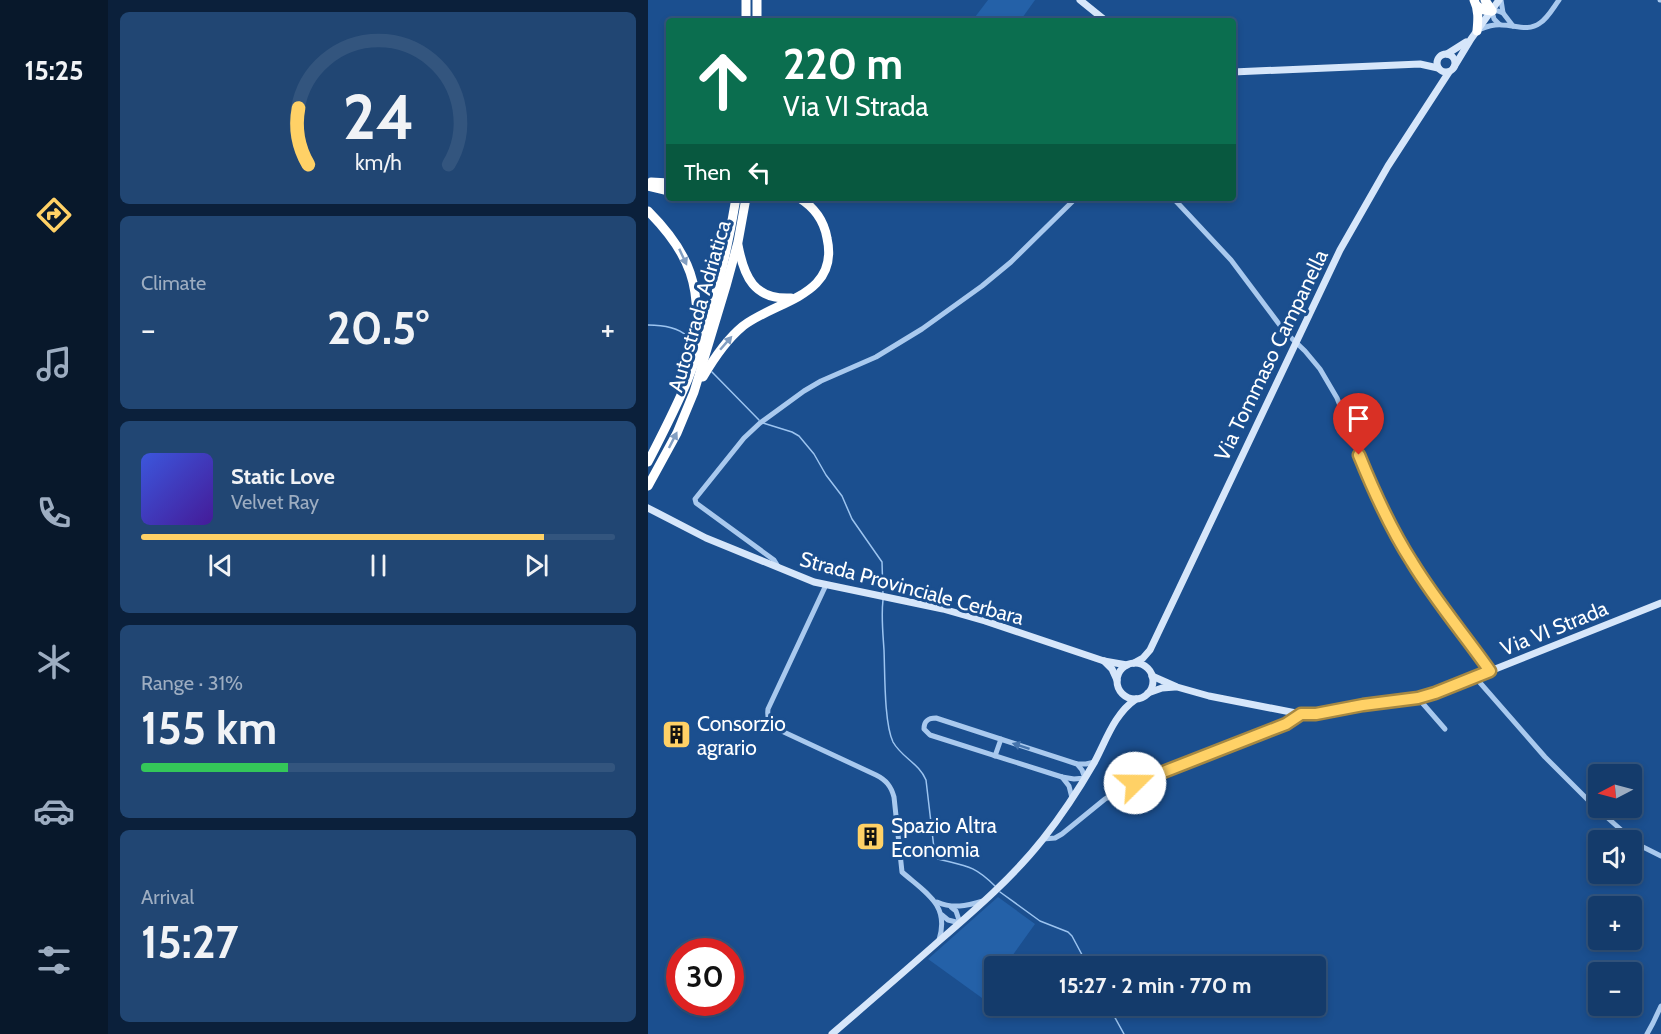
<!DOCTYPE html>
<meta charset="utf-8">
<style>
body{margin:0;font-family:Cabin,sans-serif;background:#214673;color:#f1f3f6;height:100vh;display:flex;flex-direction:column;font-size:22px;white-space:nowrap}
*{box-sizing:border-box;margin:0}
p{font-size:20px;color:#9dadc1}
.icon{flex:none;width:33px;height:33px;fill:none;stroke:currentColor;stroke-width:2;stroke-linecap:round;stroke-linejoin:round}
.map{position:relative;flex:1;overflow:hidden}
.panel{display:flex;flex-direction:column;gap:12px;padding:12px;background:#0b203b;width:540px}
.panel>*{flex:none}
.banner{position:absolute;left:18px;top:18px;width:570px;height:183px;border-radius:6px;box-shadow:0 3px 9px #0003,0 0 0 2px #33557e;background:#0b6e4f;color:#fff;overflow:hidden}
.needle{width:39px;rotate:264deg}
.buttons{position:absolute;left:940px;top:764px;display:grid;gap:12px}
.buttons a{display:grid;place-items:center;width:54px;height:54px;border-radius:6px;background:#143b6b;box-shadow:0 3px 9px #0003,0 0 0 2px #33557e;font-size:30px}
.speed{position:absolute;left:18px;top:938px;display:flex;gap:12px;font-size:30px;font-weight:700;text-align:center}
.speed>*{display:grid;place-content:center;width:78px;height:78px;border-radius:50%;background:#143b6b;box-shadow:0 3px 9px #0003,0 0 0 2px #33557e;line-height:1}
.speed .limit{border:9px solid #d22;background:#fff;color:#111}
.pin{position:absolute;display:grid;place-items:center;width:51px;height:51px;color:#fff;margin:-62px -26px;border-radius:50% 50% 50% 0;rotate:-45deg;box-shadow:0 0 6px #0007}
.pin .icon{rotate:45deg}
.me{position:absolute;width:66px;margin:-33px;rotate:68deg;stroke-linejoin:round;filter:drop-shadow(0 0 4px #0008)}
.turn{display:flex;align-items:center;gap:21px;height:126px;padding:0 18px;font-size:27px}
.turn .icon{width:78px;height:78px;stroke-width:2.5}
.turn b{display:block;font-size:42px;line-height:51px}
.then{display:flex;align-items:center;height:57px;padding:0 18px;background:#0003;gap:12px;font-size:22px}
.big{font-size:45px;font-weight:800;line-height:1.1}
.panel .card{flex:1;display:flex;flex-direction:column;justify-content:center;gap:9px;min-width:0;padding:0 21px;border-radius:9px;background:#214673}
.panel .dial{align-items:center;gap:0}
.dial svg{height:156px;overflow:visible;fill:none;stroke:#33557e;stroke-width:7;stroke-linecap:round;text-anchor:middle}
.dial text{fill:#f1f3f6;stroke:none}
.song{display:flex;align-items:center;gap:18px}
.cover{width:72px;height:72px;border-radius:9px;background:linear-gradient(135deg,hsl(230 70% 55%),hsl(260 70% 35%))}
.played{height:6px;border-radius:3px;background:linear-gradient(90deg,#ffd166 85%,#33557e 85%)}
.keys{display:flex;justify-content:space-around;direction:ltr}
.heat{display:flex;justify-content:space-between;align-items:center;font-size:33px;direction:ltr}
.charge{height:9px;border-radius:4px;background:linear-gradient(90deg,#34c759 31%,#33557e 0)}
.trip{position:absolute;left:336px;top:956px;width:342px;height:60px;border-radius:6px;background:#143b6b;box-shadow:0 3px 9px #0003,0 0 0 2px #33557e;font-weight:800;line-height:60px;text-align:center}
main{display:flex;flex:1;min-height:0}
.tab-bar{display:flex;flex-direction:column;width:108px;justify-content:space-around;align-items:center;background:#08182b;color:#9dadc1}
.tab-bar .icon{width:42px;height:42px}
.tab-bar .on{color:#ffd166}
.tab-bar b{font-size:27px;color:#f1f3f6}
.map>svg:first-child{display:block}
</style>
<main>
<nav class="tab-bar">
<b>15:25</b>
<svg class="icon on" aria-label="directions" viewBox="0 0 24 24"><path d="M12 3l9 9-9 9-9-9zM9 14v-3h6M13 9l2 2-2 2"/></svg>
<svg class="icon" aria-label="music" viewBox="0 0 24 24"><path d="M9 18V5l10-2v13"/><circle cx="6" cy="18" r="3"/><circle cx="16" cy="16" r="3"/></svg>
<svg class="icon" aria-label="phone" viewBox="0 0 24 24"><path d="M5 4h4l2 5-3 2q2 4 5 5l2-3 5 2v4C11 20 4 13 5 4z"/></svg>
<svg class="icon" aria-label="climate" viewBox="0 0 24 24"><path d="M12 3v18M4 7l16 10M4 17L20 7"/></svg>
<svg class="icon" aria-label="car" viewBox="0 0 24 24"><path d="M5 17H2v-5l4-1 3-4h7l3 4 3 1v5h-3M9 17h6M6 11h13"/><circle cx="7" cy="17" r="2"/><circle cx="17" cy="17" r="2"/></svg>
<svg class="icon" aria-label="filters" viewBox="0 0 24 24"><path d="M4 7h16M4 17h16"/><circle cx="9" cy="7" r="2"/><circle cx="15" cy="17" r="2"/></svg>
</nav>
<section class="panel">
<div class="card dial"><svg viewBox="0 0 100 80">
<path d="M14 69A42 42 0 1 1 86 69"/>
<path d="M14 69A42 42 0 0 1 9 40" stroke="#ffd166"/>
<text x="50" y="56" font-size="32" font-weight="700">24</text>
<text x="50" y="72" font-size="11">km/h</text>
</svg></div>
<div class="card"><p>Climate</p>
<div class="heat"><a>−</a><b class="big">20.5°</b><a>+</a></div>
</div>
<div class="card">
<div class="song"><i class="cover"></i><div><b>Static Love</b><p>Velvet Ray</p></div></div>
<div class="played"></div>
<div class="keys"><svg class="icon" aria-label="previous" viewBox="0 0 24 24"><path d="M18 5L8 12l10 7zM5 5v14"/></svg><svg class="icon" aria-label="pause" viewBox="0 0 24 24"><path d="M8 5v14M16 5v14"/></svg><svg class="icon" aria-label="next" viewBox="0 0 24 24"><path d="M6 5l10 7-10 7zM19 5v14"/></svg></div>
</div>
<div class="card"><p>Range · 31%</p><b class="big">155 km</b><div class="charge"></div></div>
<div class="card"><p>Arrival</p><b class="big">15:27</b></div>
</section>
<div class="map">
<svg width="1013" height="1034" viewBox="0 0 1013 1034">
<rect width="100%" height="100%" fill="#1b4f8f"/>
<!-- green -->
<g fill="#2461a8">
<polygon points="340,0 387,0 372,21 324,21"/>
<polygon points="350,897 387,924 357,966 346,966 346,981 334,998 280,959"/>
</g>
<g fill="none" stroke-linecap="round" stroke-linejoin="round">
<!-- stream -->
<g stroke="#9cc4f0" stroke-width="1.5">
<path d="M0 325C13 325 29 327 39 336"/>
<polyline points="64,372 111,420"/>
<polyline points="115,423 144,432 151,436 166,454 178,475 194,496 204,519 234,562 235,595"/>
<path d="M235 600C233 616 235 634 236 650 237 673 236 723 245 742 254 758 271 763 278 780L287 857 290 859C318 866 326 865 347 886"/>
<polyline points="352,892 392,921 420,932 424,936 440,966"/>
<polyline points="460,1005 476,1034"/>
</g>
<!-- street -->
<g stroke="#a9c9ee" stroke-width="5">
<polyline points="853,0 855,13 865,26"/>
<polyline points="1012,0 1013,0"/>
<polyline points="851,24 846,19 844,11 850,11 855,13"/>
<path d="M830 30C838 27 845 24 854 25 867 25 880 32 892 23 900 18 905 8 911 0"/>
<polyline points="525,198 583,260 637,332 657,351 672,369 689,398 732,504 763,562 798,613 842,671"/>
<polyline points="131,568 126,560 48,503 47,499 96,438 112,423 156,391 173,381 228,357 274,329 334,286 363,262 428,198"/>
<path d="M178 585 120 709C119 717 120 722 125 727L228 775C238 780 243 786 246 797L254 872C278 893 302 905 291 940"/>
<polyline points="827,677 897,757 944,804 989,844 1013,856"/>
<polyline points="770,698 797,729"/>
<polyline points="347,756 353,739"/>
<path d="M429 764 434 770 437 778 426 779 414 777 282 735 276 729C276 721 280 718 288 718L429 764H438L447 762"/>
<polyline points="414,777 421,786 424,798"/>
<polyline points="395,839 407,838 414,834 457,799 487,783 638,724 653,714"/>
<path d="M289 902C305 909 318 906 335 901"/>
<polyline points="294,915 300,920 312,923 308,911 303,907"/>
<polyline points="999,1034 1005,1023 1013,1006"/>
</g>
<!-- secondary -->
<g stroke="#d6e6fa" stroke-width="7">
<polyline points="432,0 458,21"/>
<circle cx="798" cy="63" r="9"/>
<polyline points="799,54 818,42"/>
<polyline points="806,67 823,39 851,0"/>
<polyline points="585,72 772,64 790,68"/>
<polyline points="0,508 58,538 166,582 295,609 337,621 456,661 479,665"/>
<polyline points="456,661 464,669 469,680"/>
<polyline points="486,663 495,658 502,650 692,250 740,166 801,72"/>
<circle cx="487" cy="681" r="18"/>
<polyline points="504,676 529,687 561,696 653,714 668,714 715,705 770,698 787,693 1013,603"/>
<polyline points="500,693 514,688 527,687"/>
<path d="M184 1034C220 1003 256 972 291 941 328 909 365 877 395 839 414 815 431 789 446 763 458 741 466 714 488 699"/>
</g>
<!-- highway -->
<g stroke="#fff" stroke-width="9">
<polyline points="98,0 98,21"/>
<path d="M826 0C831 10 830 20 829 31"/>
<polyline points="837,0 844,11"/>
<polyline points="829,6 836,10 844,11"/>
<polyline points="109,21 109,0"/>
<polyline points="3,182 21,183"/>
<polyline points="0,186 21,191"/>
<path d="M0 211C42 253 55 288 46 347"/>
<path d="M90 245C96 277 106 300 143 298"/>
<path d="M55 377C66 358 78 340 95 326 129 300 192 296 179 238 176 221 166 207 151 198"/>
<path d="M0 462C14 435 28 408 40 379 63 321 78 259 88 198"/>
<polyline points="0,486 29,433 46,392 78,286 90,242 98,198"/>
</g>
</g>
<!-- one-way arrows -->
<defs><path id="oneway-solid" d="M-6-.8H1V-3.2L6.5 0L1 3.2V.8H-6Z" transform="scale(1.5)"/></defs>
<g fill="#829ec1">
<use href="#oneway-solid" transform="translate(35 257) rotate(65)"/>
<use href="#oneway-solid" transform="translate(78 343) rotate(-49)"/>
<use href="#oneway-solid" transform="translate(25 440) rotate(-63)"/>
</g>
<use fill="#4674ac" href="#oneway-solid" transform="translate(373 746) rotate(-162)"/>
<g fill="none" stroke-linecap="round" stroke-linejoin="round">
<defs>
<path id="route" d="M487 783 638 724 653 714H668L715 705 770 698 787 693 842 671C816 634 787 600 764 562 742 528 726 492 711 455"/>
</defs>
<!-- route casing -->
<use href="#route" stroke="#a68842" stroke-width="15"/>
<!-- route -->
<use href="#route" stroke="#ffd166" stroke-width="10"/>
</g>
<!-- icons -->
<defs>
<symbol id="building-square" viewBox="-11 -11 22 22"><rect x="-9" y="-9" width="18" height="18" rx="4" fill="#ffd166" stroke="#1b4f8f"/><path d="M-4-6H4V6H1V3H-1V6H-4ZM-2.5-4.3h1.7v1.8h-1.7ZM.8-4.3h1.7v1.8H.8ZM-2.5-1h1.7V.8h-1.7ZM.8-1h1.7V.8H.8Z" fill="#111"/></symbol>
</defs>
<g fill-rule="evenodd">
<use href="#building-square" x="12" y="718" width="33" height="33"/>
<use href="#building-square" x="206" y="820" width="33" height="33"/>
</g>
<g text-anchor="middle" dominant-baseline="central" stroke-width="6" stroke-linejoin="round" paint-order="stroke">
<!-- street labels -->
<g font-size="21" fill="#fff" stroke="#1b4f8f">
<text transform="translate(51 306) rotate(-74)">Autostrada Adriatica</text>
<text transform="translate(623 355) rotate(-64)">Via Tommaso Campanella</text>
<text transform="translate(264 588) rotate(15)">Strada Provinciale Cerbara</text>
<text transform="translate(906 628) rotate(-22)">Via VI Strada</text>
</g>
<!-- poi labels -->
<g font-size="21" fill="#fff" stroke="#1b4f8f" text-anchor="start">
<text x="49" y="723">Consorzio<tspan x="49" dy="24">agrario</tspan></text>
<text x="243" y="825">Spazio Altra<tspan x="243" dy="24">Economia</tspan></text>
</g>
</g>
</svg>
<div class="buttons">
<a><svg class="needle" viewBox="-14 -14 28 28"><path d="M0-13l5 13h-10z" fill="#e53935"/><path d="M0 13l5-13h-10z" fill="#9dadc1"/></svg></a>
<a><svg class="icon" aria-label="sound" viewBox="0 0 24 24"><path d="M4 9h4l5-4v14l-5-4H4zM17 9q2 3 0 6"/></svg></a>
<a>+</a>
<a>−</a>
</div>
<div class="speed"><div class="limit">30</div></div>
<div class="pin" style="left:711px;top:455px;background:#d93025"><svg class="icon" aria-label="arrive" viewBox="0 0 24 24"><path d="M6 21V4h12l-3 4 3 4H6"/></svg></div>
<svg class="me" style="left:487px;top:783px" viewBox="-20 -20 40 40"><circle r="19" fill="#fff"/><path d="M0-13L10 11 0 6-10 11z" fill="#ffd166"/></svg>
<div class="trip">15:27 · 2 min · 770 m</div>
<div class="banner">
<div class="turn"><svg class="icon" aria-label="ahead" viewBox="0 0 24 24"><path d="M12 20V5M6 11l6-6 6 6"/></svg><div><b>220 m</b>Via VI Strada</div></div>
<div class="then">Then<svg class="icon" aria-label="left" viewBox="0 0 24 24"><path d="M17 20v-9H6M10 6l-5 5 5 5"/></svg></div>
</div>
</div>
</main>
